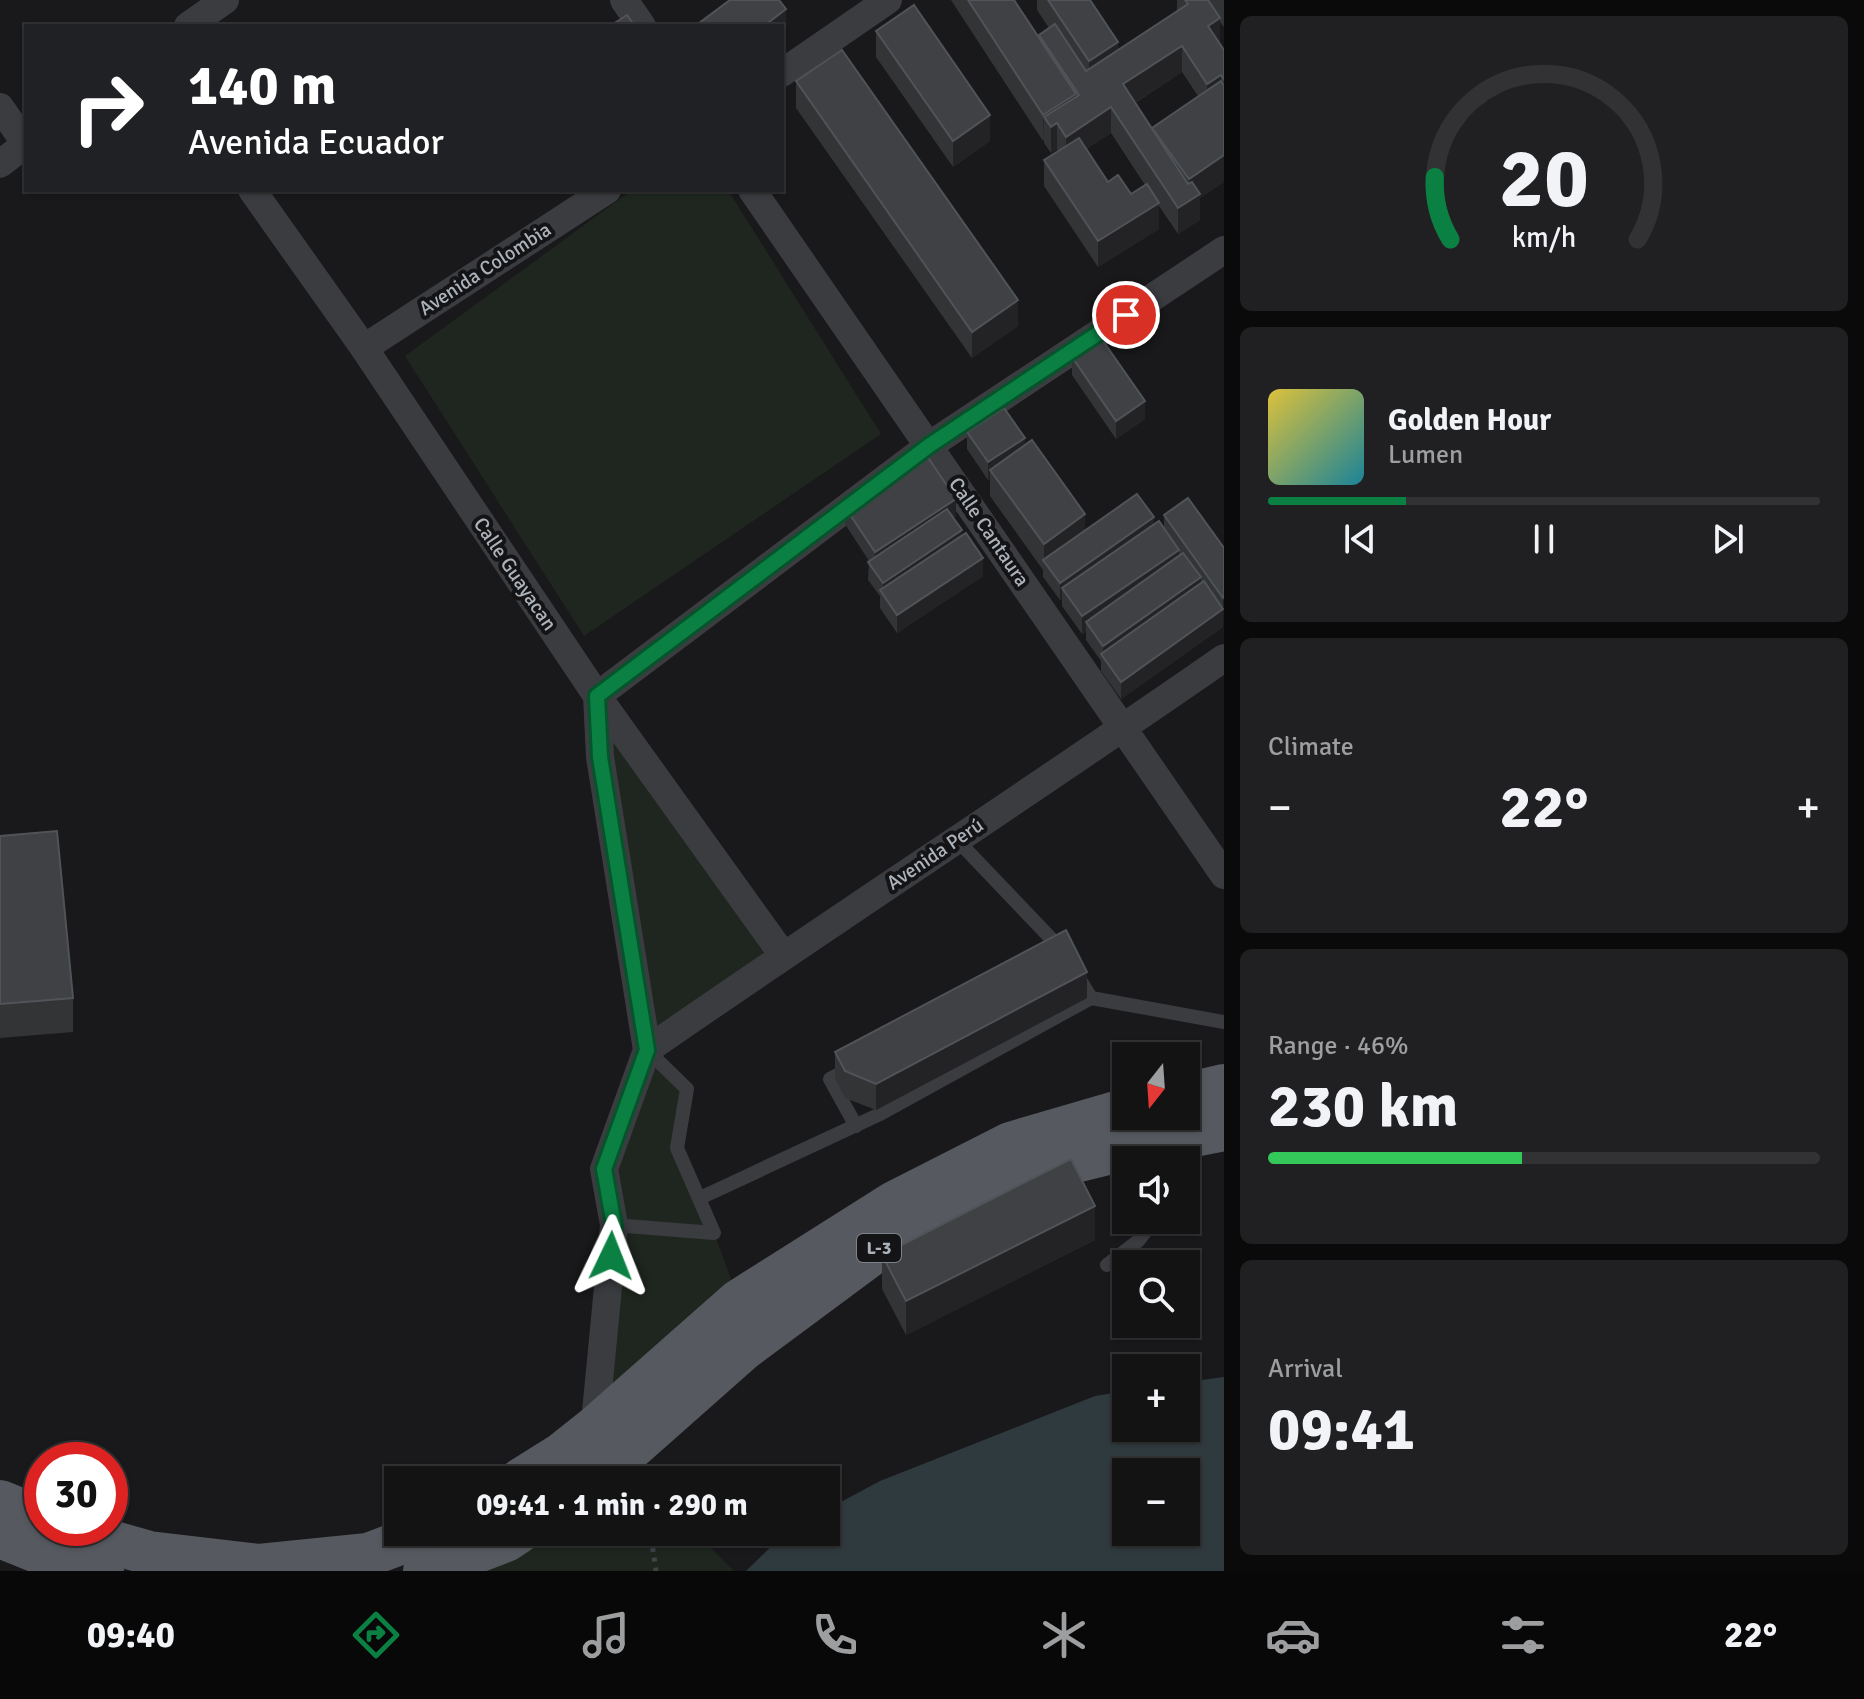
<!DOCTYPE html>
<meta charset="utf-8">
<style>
body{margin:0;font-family:Signika,sans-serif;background:#202022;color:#f1f3f6;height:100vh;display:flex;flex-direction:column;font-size:30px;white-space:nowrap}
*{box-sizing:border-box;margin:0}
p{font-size:26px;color:#9d9ea0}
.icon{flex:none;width:44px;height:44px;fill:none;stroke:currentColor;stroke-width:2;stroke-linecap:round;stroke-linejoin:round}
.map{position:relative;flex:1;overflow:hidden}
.side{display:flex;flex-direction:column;gap:16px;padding:16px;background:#0a0a0b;width:640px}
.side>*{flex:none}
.hud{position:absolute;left:24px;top:24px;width:760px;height:168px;border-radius:0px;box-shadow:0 2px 6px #0004,0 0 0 2px #323234;background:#202124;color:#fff;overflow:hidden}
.needle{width:52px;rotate:197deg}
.fabs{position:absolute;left:1112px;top:1042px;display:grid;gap:16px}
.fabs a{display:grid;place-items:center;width:88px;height:88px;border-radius:0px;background:#131314;box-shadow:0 2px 6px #0004,0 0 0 2px #323234;font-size:40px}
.speed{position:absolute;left:24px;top:1442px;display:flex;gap:16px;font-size:40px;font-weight:700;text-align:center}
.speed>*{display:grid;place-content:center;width:104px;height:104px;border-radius:50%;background:#131314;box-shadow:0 2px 6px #0004,0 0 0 2px #323234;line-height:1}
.speed .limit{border:12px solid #d22;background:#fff;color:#111}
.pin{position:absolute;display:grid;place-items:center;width:68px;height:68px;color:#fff;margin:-34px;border:4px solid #fff;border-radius:50%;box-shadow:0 2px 8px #0007}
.me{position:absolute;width:88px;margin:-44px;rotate:2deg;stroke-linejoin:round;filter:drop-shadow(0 0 6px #0008)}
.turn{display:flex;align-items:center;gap:28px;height:168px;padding:0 32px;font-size:36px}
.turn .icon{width:104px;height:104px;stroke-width:2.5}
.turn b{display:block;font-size:56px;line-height:68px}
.big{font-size:60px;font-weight:700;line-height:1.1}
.side .widget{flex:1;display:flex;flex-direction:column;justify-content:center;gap:12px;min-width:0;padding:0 28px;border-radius:12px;background:#202022}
.side .dial{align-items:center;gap:0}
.dial svg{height:208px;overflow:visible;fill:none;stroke:#323234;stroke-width:7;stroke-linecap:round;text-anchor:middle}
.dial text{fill:#f1f3f6;stroke:none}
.song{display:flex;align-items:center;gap:24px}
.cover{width:96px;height:96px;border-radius:12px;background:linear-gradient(135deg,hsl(50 70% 55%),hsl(190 70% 35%))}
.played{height:8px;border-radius:4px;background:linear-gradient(90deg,#0b8043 25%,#323234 25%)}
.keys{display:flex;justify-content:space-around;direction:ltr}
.heat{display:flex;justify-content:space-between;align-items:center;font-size:44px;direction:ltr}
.charge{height:12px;border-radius:6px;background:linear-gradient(90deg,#34c759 46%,#323234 0)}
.trip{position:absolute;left:384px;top:1466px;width:456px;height:80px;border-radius:0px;background:#131314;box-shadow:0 2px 6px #0004,0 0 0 2px #323234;font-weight:700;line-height:80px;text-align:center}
.menu{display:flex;height:128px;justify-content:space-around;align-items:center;background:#080808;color:#9d9ea0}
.menu .icon{width:56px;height:56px}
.menu .active{color:#0b8043}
.menu b{font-size:36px;color:#f1f3f6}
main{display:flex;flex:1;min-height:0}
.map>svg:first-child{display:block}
</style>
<main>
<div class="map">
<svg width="1224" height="1571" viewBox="0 0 1224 1571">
<rect width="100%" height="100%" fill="#19191b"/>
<!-- green -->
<g fill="#1f261f">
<polygon points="632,190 728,190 881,434 584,636 405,356"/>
<polygon points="597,696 783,955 647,1050 687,1089 677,1148 714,1233 739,1301 595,1428 604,1169 647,1050"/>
<polygon points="518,1532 695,1532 734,1571 425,1571"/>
</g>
<!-- water -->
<path fill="#2f3a3f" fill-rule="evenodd" d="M1224 1377V1571H746L786 1532H826V1510L880 1481 1095 1396 1126 1391V1428H1186V1382ZM1186 1472V1532H1126V1472Z"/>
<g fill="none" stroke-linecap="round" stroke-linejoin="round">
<!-- path -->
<polyline stroke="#404347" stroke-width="5" stroke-dasharray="4 6" stroke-linecap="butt" points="644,1532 651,1536 656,1571"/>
<!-- service -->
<g stroke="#3a3c40" stroke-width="14">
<polyline points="957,840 1062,950"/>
<polyline points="1091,998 1224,1022"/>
<polyline points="849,1069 830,1079 856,1126"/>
<polyline points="700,1198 878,1115 1091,998 1079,978"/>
<polyline points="614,1225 714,1233 677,1148 687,1089 647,1050"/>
<polyline points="1107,1265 1138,1241 1154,1220"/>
</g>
<!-- minor -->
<g stroke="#3a3c40" stroke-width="28">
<polyline points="624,0 642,26"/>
<polyline points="188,26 225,0"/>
<polyline points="782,73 888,0"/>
<polyline points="0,107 26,144"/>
<polyline points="0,164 26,144"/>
<polyline points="252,190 364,348 597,696 783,955"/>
<polyline points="752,190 1224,875"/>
<polyline points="364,348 607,190"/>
<path d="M647 1050C838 917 1033 791 1224 658"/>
<polyline points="594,1433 614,1225 604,1169 647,1050 600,757 597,696 930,445 1224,250"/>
</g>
<!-- primary -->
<g stroke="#56595f" stroke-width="44">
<polyline points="1186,1095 1224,1086"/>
<polyline points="521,1480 561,1455 595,1428 739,1301 894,1203 1010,1144 1126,1110"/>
<polyline points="595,1480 743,1349 894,1237 1027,1173 1124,1149 1224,1129"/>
<polyline points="0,1502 42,1519"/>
<polyline points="62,1528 149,1553 259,1566 368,1555 429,1532"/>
<polyline points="0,1536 62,1561 102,1571"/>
<polyline points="425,1571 506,1540 518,1532"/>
</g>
</g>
<!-- wall -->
<g fill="#323436" fill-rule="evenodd">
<path d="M951 0H1014L1039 38V35L1049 28 1037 10V0H1090L1118 51 1177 12V0H1224V27L1220 22V44L1224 50V182L1200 198V220L1178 234 1159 206V229L1098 267 1044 186V160L1058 151 1057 149 1051 153 1044 143V140L1043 141ZM1182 72 1198 96 1152 129 1135 103ZM1111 133 1145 185 1131 194 1108 182 1086 149Z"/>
<polygon points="876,31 990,141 953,167 876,57"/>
<polygon points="796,81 1018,326 972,358 796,108"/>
<polygon points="1072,357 1145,419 1116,439 1072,375"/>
<polygon points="967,432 1025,445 1085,531 1154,524 1164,528 1164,515 1224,548 1223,627 1121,699 1101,671 1101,661 1086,640 1086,632 1082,634 1062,606 1062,599 1060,600 1043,577 1043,570 990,496 990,479 988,480 967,449"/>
<polygon points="845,507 956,516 953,518 983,576 897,633 880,608 880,596 868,580 869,561 845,524"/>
<polygon points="0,836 73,998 73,1032 0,1038"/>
<polygon points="1087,998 876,1110 845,1098 835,1078 835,1052"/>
<polygon points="1095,1240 906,1335 882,1289 882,1255"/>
</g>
<!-- shaded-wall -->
<g fill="#232325">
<polygon points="786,9 786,27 782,30 782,26 764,26"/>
<polygon points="1220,18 1220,44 1208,26"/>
<polygon points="1118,42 1118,68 1089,87 1089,61"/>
<polygon points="1182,46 1182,72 1123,110 1123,84"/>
<polygon points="1221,75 1221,101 1207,110 1207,84"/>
<polygon points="1076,94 1076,120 1057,123 1057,149 1051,153 1051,127 1044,117 1043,141 1043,115"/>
<polygon points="1111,107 1111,133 1066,163 1066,137"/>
<polygon points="990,115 990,141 953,167 953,141"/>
<polygon points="1224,155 1224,182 1200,198 1200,220 1178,234 1178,208 1189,201 1189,179"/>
<polygon points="1159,203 1159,229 1098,267 1098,241"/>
<polygon points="1018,300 1018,326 972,358 972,332"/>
<polygon points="1145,401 1145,419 1116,439 1116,421"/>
<polygon points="1025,438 1025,456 990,470 990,479 988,480 988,462"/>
<polygon points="956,499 956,516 875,570 875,552"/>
<polygon points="1085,514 1085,540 1044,560 1044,544"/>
<polygon points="1154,517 1154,535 1062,588 1062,599 1060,600 1060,583"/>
<polygon points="962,530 962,548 883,594 883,583"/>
<polygon points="1179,550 1179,567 1086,622 1086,632 1082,634 1082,616"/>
<polygon points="983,558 983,576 897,633 897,615"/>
<polygon points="1201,577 1201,594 1103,657 1103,646"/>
<polygon points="1224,597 1223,627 1121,699 1121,682 1223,610 1223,598"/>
<polygon points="1087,972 1087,998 876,1110 876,1084"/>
<polygon points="1095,1206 1095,1240 906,1335 906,1301"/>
</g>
<!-- building -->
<g fill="#3f4144" stroke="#505357" stroke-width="2">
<polygon points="730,0 779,0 786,9 764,26 695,26"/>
<polygon points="968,0 1014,0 1076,94 1043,115"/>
<polygon points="1048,0 1090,0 1118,42 1089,61"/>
<polygon points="1185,0 1208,0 1220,18 1208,26 1224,50 1224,80 1221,75 1207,84 1182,46 1123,84 1188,184 1192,182 1200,194 1178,208 1111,107 1066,137 1057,123 1051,127 1044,117 1079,95 1039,35 1055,24 1086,71 1188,4"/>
<polygon points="914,5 990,115 953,141 876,31"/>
<polygon points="627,15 635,26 610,26"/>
<polygon points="842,50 1018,300 972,332 796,81"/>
<polygon points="1221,81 1224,86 1224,155 1189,179 1152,128"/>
<polygon points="1079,138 1108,182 1118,175 1131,194 1147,184 1159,203 1098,241 1044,160"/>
<polygon points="1101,338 1145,401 1116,421 1072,357"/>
<polygon points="1004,408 1025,438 988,462 967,432"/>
<polygon points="1032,440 1085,514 1044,544 990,470"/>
<polygon points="925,453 956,499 875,552 845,507"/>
<polygon points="1137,494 1154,517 1060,583 1043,560"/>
<polygon points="1188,498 1224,548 1224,597 1223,598 1164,515"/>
<polygon points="947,509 962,530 883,583 868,562"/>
<polygon points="1159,521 1179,550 1082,616 1062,588"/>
<polygon points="966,533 983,558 897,615 880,590"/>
<polygon points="1183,553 1201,577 1103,646 1086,622"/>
<polygon points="1204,581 1223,609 1121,682 1101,654"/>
<polygon points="57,831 73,998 0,1004 0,836"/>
<polygon points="1066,930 1087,972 876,1084 845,1071 835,1052"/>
<polygon points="1071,1159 1095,1206 906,1301 882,1255"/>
</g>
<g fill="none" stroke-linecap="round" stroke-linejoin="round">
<defs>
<polyline id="route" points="611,1256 614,1225 604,1169 647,1050 600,757 597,696 930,445 1126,315"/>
</defs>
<!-- route casing -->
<use href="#route" stroke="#07532c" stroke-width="20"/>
<!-- route -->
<use href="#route" stroke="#0b8043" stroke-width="14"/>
</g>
<g text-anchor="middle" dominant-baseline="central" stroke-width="8" stroke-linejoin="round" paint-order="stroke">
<!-- shield labels -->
<rect fill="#141416" stroke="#7e8389" stroke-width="2" x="857" y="1234" width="44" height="28" rx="6"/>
<g font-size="18" font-weight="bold" fill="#acb2ba">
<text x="879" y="1248">L-3</text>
</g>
<!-- street labels -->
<g font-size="20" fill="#acb2ba" stroke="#141416">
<text transform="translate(485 269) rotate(-33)">Avenida Colombia</text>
<text transform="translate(989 532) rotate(56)">Calle Cantaura</text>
<text transform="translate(515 574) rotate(56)">Calle Guayacan</text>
<text transform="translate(935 854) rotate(-34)">Avenida Perú</text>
</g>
</g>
</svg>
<div class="fabs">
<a><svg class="needle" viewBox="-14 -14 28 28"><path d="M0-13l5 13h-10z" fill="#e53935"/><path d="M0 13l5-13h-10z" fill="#9d9ea0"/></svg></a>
<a><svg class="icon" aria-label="sound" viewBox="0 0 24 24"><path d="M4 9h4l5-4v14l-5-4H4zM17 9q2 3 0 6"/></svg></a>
<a><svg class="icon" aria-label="search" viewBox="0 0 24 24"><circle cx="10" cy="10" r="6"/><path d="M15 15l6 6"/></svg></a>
<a>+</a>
<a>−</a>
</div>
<div class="speed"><div class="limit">30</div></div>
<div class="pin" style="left:1126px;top:315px;background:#d93025"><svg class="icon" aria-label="arrive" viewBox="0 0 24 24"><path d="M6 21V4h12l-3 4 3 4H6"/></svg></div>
<svg class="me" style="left:611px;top:1256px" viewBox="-20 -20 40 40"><path d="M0-17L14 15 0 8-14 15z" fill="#0b8043" stroke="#fff" stroke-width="4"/></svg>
<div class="trip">09:41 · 1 min · 290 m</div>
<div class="hud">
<div class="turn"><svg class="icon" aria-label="right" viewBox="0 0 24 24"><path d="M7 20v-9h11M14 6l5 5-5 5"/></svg><div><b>140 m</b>Avenida Ecuador</div></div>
</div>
</div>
<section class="side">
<div class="widget dial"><svg viewBox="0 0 100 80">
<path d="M14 69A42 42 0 1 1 86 69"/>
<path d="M14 69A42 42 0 0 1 8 45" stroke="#0b8043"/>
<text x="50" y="56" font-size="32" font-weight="700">20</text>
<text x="50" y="72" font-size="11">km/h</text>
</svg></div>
<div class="widget">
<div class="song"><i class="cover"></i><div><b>Golden Hour</b><p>Lumen</p></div></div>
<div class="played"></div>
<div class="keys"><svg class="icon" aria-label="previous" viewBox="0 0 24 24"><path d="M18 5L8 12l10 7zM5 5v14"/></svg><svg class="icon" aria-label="pause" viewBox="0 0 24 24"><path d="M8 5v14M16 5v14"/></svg><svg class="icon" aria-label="next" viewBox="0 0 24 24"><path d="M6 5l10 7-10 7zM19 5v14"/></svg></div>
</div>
<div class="widget"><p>Climate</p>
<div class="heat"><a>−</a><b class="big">22°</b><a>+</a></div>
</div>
<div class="widget"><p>Range · 46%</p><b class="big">230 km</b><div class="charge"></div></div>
<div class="widget"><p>Arrival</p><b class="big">09:41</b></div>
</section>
</main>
<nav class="menu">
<b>09:40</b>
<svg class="icon active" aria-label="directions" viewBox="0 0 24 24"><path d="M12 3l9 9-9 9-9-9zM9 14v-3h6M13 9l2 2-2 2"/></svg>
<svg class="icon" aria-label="music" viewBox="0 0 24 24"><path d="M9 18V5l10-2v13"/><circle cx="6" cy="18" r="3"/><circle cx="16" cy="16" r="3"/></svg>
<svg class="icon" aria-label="phone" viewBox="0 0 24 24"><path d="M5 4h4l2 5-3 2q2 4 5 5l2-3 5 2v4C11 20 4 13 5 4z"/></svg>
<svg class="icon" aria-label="climate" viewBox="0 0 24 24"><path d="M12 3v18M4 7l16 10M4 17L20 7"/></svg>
<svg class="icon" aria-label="car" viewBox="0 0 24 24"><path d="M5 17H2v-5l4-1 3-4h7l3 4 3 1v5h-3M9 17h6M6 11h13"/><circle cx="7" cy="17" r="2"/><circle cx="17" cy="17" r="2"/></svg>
<svg class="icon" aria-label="filters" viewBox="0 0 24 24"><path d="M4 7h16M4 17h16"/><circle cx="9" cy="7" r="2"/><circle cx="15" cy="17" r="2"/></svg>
<b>22°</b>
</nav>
